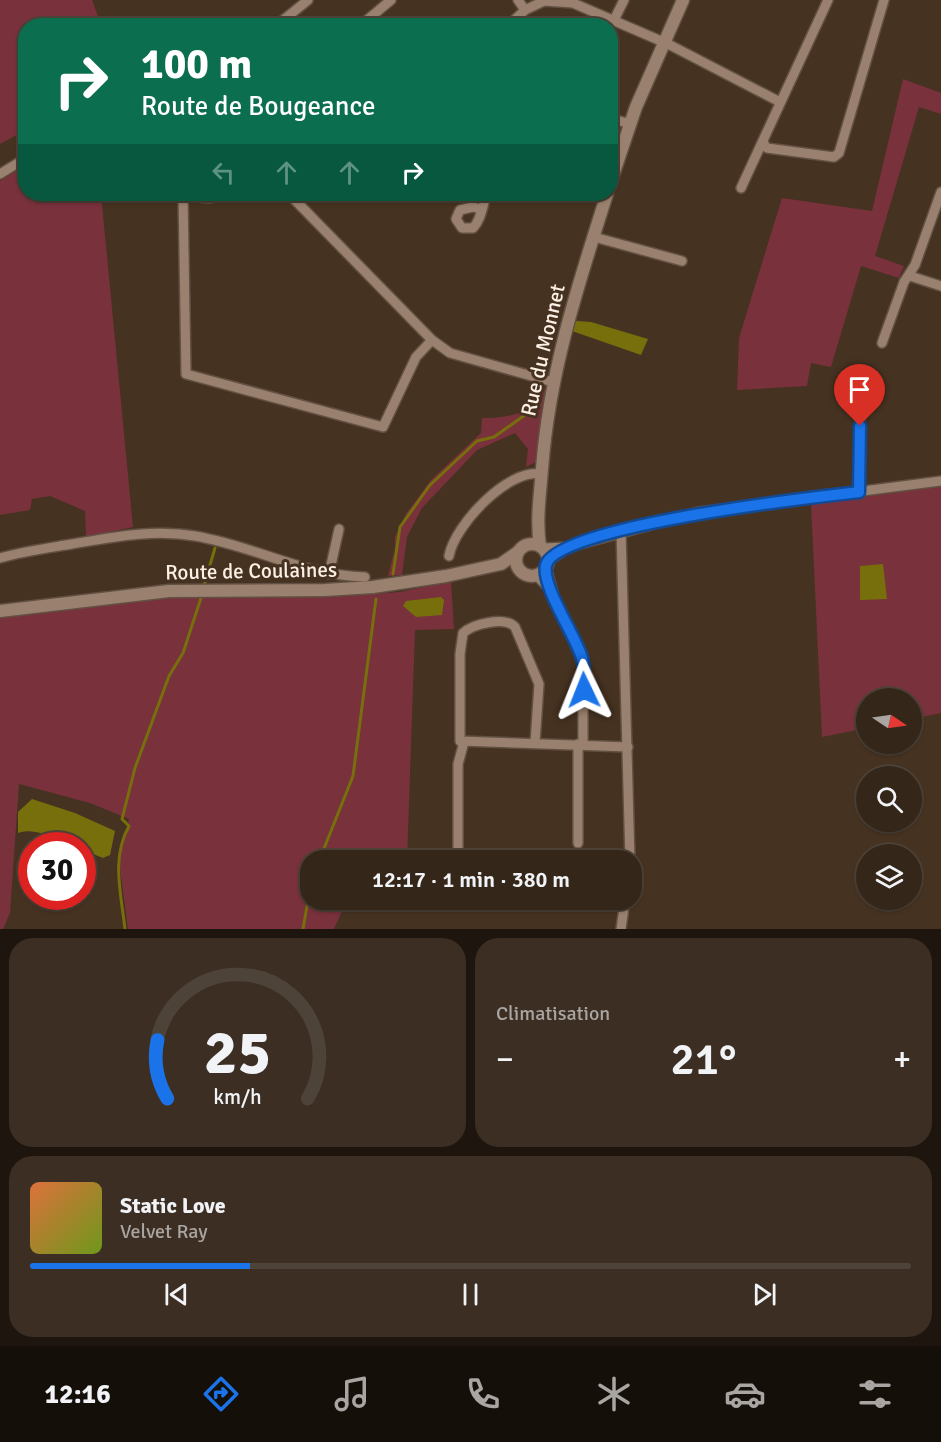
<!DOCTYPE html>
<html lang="fr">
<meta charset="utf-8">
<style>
body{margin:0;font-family:Signika,sans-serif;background:#3c2e22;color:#f1f3f6;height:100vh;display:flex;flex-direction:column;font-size:22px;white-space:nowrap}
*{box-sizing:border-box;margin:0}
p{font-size:20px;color:#a9a5a2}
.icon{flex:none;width:33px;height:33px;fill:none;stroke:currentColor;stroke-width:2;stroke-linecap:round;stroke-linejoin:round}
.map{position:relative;height:929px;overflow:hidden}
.drawer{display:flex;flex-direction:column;gap:9px;padding:9px;background:#1d150e;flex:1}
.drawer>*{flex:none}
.hud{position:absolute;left:18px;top:18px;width:600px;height:183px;border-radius:24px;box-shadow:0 2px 4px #0004,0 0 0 2px #4e4338;background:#0b6e4f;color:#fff;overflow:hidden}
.needle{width:39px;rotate:103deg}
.buttons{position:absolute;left:856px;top:688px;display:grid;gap:12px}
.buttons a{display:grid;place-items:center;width:66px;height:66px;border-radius:50%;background:#342619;box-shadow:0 2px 4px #0004,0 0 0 2px #4e4338;font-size:30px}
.speed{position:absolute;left:18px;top:832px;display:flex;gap:12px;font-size:30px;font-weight:700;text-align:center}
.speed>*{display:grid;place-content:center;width:78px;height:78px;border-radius:50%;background:#342619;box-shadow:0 2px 4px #0004,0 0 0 2px #4e4338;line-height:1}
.speed .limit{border:9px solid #d22;background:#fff;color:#111}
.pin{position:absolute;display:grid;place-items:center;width:51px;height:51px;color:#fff;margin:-62px -26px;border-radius:50% 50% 50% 0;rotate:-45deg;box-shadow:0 0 6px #0007}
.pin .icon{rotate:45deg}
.me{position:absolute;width:66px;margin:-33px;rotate:358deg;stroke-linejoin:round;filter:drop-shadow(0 0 4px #0008)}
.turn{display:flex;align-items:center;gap:21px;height:126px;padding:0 24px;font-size:27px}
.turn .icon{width:78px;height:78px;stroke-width:2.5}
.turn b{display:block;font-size:42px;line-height:51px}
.lanes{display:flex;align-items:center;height:57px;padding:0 24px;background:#0003;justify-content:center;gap:30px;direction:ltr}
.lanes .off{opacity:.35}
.big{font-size:45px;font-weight:600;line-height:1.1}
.drawer .widget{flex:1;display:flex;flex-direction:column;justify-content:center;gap:9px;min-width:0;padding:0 21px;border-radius:24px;background:#3c2e22}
.drawer .dial{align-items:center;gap:0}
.dial svg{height:156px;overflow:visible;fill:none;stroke:#4e4338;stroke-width:7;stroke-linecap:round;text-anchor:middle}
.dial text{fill:#f1f3f6;stroke:none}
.song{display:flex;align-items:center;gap:18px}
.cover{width:72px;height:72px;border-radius:9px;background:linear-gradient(135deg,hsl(20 70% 55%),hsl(80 70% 35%))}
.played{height:6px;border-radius:3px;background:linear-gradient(90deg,#1a73e8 25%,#4e4338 25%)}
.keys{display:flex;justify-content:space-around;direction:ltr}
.heat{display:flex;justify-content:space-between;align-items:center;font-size:33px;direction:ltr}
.drawer .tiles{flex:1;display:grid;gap:9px;grid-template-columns:1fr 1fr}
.widget:last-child{grid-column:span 2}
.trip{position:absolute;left:300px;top:850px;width:342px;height:60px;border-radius:24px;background:#342619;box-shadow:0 2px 4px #0004,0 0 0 2px #4e4338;font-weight:600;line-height:60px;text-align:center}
.menu{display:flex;height:96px;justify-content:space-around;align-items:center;background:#150f0a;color:#a9a5a2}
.menu .icon{width:42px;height:42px}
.menu .selected{color:#1a73e8}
.menu b{font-size:27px;color:#f1f3f6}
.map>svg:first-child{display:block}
</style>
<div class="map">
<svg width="941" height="929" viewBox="0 0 941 929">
<rect width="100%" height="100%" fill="#463221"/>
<!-- green -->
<g fill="#79313c">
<polygon points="0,0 92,0 101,25 26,26 24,131 0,144"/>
<polygon points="903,79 941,93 941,114 919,107 875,256 904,266 899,278 861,266 831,367 811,363 807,386 737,390 739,338 782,198 872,211"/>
<polygon points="25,166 26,194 101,194 133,527 86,537 85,511 50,496 32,499 30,510 0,515 0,181"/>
<path d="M535 382 548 391 540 454 536 462 526 467 528 449 515 433 477 450 422 508 407 537 402 575 388 576 395 548V537L406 514 431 480 481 433 482 418C496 418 524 417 532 402 534 397 534 388 535 382Z"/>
<polygon points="941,486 941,713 912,719 912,699 867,699 867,728 822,737 811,504"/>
<polygon points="451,581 454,629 415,630 407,861 310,861 310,900 347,900 334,929 128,929 119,861 129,819 90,803 19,784 10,913 3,929 0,929 0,618 160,598 343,596 400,592"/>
</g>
<!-- water -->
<g fill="#766f0b">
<polygon points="576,321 591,322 648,339 641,355 572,331"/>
<polygon points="883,564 887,599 860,600 860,566"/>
<polygon points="441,597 444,600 442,615 416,617 403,606 406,601"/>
<path d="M32 799 75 813 115 831 110 855 103 858 83 850 82 846C62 846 39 825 18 833V812Z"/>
</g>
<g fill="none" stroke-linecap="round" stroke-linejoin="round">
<!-- stream -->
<g stroke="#766f0b" stroke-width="3">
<polyline points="393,574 400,527 430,485 477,441 494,437 539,405"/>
<polyline points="203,589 215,548"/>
<polyline points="319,861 353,776 376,599"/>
<path d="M125 929C121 893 111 858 129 826L122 819 135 768 169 676 183 653 202 595"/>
<polyline points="303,929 310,889"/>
</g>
<defs>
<g id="street">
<polyline points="518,0 525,10"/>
<polyline points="614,20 624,0"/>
<polyline points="276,26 308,0"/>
<polyline points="360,26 391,0"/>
<polyline points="508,26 525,10 544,1 573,3 668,44 780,102"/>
<polyline points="610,118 630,124"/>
<polyline points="764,144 767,148 834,157 839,153 884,0"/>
<polyline points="0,174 26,158"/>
<polyline points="741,188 828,0"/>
<polyline points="183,194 186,374 383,427 416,357 432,340"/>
<polyline points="289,194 432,340 450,353 553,382"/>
<polyline points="184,196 209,198 229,194"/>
<path d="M480 209 473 207 460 210 456 219 462 228H473C482 219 482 205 487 194"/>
<polyline points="594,237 682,261"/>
<polyline points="910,276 941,286"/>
<polyline points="882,343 904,282 915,265 941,192"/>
<polyline points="859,492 860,404"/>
<polyline points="621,531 630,861"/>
<polyline points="543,548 569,547 699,512 941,481"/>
<path d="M449 556C454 526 508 468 541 474"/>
<path d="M0 558C24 551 48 548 72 544 114 537 153 529 195 536 255 546 301 575 365 577"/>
<polyline points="547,562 567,548"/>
<polyline points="546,567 555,600 583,660 583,744"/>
<polyline points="329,574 339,529"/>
<polyline points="536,575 549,588"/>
<path d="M535 743 539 684 515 627C505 616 473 624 463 633L460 654V741L628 747"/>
<polyline points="578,843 578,744"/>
<polyline points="458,856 458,764 464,742"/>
<polyline points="621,929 625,900"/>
</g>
<g id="secondary">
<polyline points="610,184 636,107 683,0"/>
<circle cx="532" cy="560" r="16"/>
<path d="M540 546C536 521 540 495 542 469 549 373 578 285 607 194"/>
<polyline points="0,611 169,591 325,590 373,587 446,576 501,564 518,552"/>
</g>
</defs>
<!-- street casing -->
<use href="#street" stroke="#625142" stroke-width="12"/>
<!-- secondary casing -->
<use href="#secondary" stroke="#625142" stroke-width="15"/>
<!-- street -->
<use href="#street" stroke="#9a816f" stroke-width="9"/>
<!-- secondary -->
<use href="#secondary" stroke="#9a816f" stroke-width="12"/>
</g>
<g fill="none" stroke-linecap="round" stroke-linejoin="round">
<defs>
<path id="route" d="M584 690C584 680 585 668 582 658 576 636 541 586 546 565 556 526 815 497 859 492L860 426"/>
</defs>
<!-- route casing -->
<use href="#route" stroke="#114b97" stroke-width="15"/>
<!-- route -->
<use href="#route" stroke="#1a73e8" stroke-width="10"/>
</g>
<g text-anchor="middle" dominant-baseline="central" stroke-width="6" stroke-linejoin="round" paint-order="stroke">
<!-- street labels -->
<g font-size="21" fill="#fdf0e5" stroke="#463221">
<text transform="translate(543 350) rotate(-77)">Rue du Monnet</text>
<text transform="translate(251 571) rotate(-1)">Route de Coulaines</text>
</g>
</g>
</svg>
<div class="buttons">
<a><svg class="needle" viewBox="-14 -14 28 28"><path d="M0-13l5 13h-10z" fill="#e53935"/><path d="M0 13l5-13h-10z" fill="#a9a5a2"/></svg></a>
<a><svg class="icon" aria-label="search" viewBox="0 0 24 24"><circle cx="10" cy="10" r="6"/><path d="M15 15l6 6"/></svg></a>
<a><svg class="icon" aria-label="layers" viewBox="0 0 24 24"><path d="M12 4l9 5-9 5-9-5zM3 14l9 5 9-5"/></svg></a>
</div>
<div class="speed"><div class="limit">30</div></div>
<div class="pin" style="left:860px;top:426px;background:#d93025"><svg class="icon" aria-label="arrive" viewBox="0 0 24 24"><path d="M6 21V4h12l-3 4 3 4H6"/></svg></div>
<svg class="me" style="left:584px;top:690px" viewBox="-20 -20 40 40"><path d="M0-17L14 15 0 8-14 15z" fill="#1a73e8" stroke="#fff" stroke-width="4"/></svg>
<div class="trip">12:17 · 1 min · 380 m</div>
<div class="hud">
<div class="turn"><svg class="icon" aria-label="right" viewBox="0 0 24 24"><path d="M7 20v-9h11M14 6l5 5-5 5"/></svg><div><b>100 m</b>Route de Bougeance</div></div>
<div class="lanes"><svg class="icon off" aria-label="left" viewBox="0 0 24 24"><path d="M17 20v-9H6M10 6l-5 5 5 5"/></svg><svg class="icon off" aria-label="ahead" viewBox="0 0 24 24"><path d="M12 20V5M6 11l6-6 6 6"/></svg><svg class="icon off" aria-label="ahead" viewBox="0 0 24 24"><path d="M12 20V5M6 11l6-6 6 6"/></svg><svg class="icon" aria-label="right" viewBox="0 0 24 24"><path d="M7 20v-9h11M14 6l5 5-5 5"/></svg></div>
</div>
</div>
<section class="drawer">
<div class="tiles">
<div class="widget dial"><svg viewBox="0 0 100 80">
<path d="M14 69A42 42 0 1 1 86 69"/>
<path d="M14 69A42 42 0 0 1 9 39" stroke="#1a73e8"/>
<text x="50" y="56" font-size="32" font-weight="700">25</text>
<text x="50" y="72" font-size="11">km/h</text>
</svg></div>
<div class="widget"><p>Climatisation</p>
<div class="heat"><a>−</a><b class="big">21°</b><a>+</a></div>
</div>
<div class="widget">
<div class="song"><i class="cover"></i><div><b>Static Love</b><p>Velvet Ray</p></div></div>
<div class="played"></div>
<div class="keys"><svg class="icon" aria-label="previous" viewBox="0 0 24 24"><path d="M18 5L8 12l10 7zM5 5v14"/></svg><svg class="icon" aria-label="pause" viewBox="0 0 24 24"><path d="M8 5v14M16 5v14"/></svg><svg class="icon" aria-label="next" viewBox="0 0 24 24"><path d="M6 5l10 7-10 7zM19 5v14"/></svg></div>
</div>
</div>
</section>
<nav class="menu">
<b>12:16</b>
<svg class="icon selected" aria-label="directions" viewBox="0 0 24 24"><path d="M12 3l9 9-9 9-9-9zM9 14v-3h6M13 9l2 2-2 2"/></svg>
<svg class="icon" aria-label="music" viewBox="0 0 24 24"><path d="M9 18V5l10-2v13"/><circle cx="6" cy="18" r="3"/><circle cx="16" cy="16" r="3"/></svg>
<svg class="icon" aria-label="phone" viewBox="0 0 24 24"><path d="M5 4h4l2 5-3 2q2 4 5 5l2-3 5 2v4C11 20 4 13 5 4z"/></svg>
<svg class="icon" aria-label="climate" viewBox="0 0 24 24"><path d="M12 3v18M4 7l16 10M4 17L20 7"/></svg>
<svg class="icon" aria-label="car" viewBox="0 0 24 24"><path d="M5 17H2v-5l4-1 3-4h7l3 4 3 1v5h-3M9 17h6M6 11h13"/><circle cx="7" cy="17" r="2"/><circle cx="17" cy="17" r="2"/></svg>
<svg class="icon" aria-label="filters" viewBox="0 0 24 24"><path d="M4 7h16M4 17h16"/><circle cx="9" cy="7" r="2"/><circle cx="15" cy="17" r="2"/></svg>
</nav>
